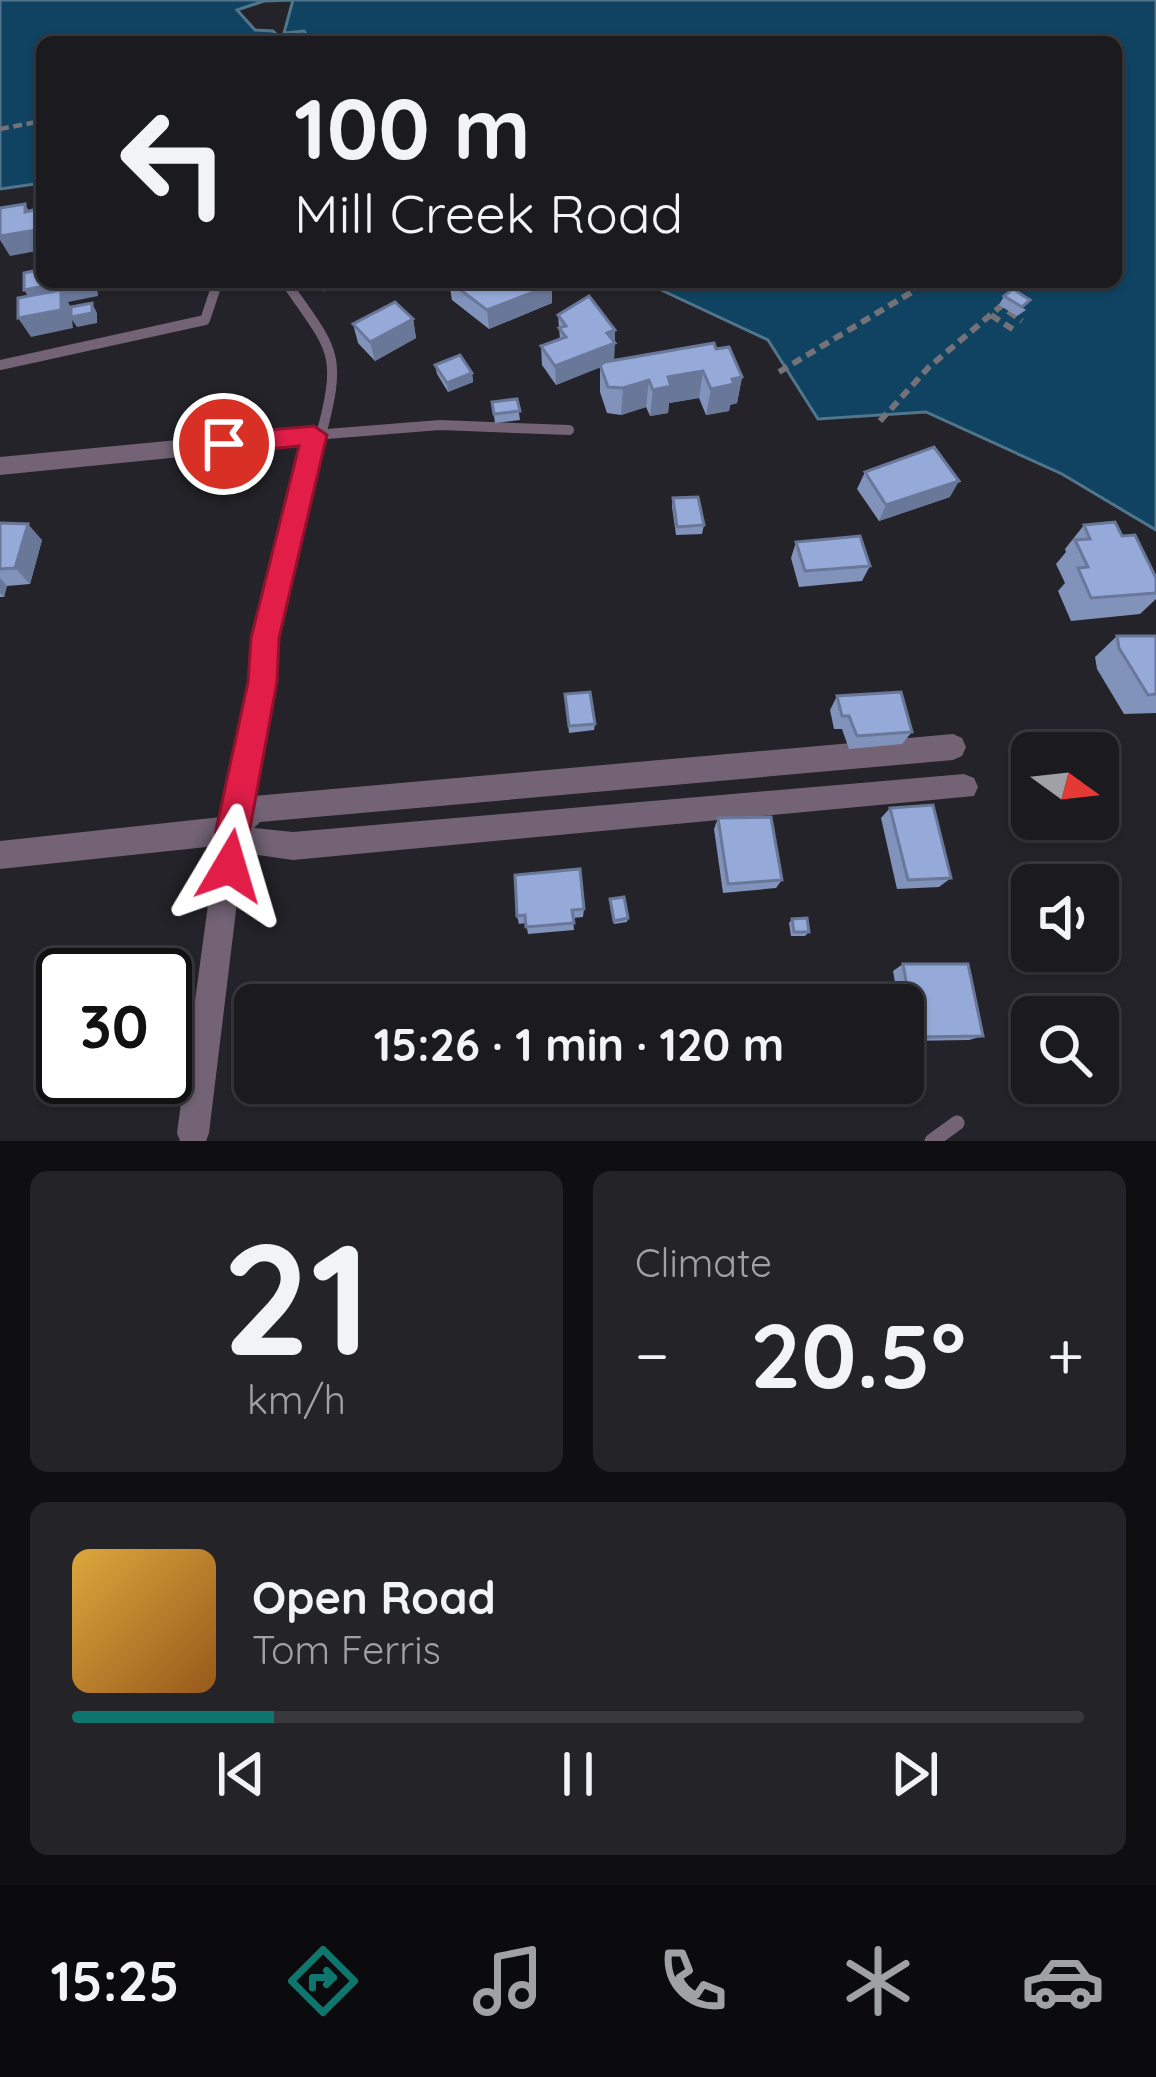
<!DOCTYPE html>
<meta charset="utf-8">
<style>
body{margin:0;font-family:Quicksand,sans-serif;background:#242328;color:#f1f3f6;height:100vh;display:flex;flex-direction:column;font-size:45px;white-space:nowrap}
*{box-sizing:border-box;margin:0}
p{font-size:39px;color:#a0a1a4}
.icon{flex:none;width:66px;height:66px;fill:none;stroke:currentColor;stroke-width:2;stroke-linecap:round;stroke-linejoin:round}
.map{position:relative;height:1141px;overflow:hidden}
.side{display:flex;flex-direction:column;gap:30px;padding:30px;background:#0f0e11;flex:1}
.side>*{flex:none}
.guide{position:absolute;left:36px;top:36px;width:1086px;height:252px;border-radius:18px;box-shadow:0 3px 9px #0004,0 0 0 3px #39383d;background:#1b1a1f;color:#f1f3f6;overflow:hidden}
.needle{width:78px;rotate:105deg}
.controls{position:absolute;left:1011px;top:732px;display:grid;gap:24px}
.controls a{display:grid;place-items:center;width:108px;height:108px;border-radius:18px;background:#1b1a1f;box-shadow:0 3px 9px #0004,0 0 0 3px #39383d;font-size:60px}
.speed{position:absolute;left:36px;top:948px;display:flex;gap:24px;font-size:60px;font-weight:700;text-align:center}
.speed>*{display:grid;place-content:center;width:156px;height:156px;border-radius:50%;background:#1b1a1f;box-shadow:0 3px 9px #0004,0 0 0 3px #39383d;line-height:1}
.speed .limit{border:6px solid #111;border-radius:18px;background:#fff;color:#111}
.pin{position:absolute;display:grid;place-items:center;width:102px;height:102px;color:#fff;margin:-51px;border:6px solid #fff;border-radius:50%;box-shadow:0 3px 12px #0007}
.me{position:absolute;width:132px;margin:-66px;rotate:7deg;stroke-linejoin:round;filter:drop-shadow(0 0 9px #0008)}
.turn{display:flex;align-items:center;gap:42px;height:252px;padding:0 60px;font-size:54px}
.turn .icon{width:156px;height:156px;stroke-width:2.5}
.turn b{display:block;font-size:84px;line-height:102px}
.big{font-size:90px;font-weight:700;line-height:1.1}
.side .tile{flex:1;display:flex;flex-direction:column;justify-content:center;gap:18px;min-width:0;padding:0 42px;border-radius:18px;background:#242328}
.side .dial{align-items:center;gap:0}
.dial b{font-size:156px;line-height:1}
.song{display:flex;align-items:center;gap:36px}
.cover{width:144px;height:144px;border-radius:18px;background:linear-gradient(135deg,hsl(40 70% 55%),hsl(30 70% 35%))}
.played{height:12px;border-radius:6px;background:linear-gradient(90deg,#0f766e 20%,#39383d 20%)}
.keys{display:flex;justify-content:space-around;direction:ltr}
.heat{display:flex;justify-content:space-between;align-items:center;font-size:66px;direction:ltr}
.side .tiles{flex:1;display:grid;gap:30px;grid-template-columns:1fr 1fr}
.tile:last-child{grid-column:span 2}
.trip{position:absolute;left:234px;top:984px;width:690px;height:120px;border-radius:18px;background:#1b1a1f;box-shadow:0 3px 9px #0004,0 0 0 3px #39383d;font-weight:700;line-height:120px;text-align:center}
.tabs{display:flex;height:192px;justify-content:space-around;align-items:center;background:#0b0a0c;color:#a0a1a4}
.tabs .icon{width:84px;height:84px}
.tabs .selected{color:#0f766e}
.tabs b{font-size:54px;color:#f1f3f6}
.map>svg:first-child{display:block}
</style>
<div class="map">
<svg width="1156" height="1141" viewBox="0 0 1156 1141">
<rect width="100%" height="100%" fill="#242329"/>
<!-- water -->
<polygon fill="#0f4361" stroke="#51758b" stroke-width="3" points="0,0 1156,0 1156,530 1062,474 926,412 818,419 768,340 644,282 1116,282 1116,42 301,42 309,38 304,31 284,33 293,0 264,1 237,10 255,30 273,31 284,42 42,42 42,183 0,189"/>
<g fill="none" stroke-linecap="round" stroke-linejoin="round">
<!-- path-far1 -->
<polyline stroke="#737278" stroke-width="4.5" stroke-dasharray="9 4.5" stroke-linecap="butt" points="0,129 42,121"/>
<!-- path -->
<g stroke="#737278" stroke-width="6" stroke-dasharray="10 6" stroke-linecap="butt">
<polyline points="991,315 1017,332"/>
<polyline points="779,372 912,292"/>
<polyline points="880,421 929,367 1001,306 1022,321"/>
</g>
<!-- service-far2 -->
<g stroke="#736375" stroke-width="9">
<polyline points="286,282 289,287"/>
<polyline points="216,287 217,282"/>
</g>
<!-- service-far1 -->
<g stroke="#736375" stroke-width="10">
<path d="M287 284C333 350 343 352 321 435"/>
<polyline points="0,365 205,320 217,284"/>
<polyline points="314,435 440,425 569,430"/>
</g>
<!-- service -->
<polyline stroke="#736375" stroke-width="15" points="932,1141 957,1123"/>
<!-- minor -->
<polygon fill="#736375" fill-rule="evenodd" points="314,427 325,435 278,638 275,683 253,796 953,734 962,738 966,747 962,756 953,760 260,822 254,828 293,832 964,774 974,778 978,787 974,796 293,860 243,853 209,1133 206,1141 180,1141 177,1133 216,846 0,869 0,841 221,817 249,683 252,638 301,445 0,475 0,457"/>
</g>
<!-- wall -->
<g fill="#8192bb">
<polygon points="449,282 552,303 489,329 452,300"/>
<polygon points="1004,296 1026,310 1017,316 999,305"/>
<polygon points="558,315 615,330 614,361 716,349 742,377 737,403 730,405 729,411 706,415 699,398 669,403 668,413 650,416 646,407 621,415 607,413 600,392 600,367 556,385 542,365 541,346 560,340"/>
<polygon points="413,319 416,338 375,361 358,343 353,324"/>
<polygon points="435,365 472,373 473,382 448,392 437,374"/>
<polygon points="517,399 520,420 495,423 492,402"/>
<polygon points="865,472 950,497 879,521 857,489"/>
<polygon points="673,498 704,525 702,534 676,535 672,507"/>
<polygon points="0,523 42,540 30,584 7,586 4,597 0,597"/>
<polygon points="1084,525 1122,536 1156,578 1156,599 1140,614 1071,621 1058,591 1065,583 1056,564 1066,552 1065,549"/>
<polygon points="796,542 870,566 862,581 799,587 791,558"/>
<polygon points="1117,636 1156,636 1156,713 1124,714 1097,669 1095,657"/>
<polygon points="565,694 595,724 594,730 569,733"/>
<polygon points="837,696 912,732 902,744 849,749 842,729 834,729 830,710"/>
<polygon points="890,808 951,878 939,887 897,889 881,818"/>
<polygon points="718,818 782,880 776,888 723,893 714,829"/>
<polygon points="610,899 628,918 627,922 614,924"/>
<polygon points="584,909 583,917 573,918 574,930 528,934 526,923 519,924 517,916"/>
<polygon points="792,919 809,932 805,936 791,936 789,923"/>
<polygon points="1059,951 1084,951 1076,954 1060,955"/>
<polygon points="903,964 983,1036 969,1040 905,1041 903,1005 899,1005 893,971"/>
<polygon points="849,990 876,1005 846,1005 844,992"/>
</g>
<!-- shaded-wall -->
<g fill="#697799">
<polygon points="25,204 36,223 42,229 42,250 10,256 0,240 0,236 25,212"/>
<polygon points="65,282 97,282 98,296 68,302 72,309 92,303 97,313 97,323 77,327 72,320 73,328 31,337 18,318 36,309 24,290"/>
<polygon points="342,282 323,292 320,283 322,282"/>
<polygon points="552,285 552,303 489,329 487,310"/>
<polygon points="413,319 416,338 375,361 370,342"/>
<polygon points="615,330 614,362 556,385 555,366"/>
<polygon points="703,371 699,398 669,403 668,413 650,416 653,390 668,377"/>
<polygon points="472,373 473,382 448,392 447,383"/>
<polygon points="742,377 737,403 730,405 729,411 706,415 711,389 732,379"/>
<polygon points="649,380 646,407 621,415 623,388"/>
<polygon points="959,481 950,497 879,521 886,505"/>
<polygon points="28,524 42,540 30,584 15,568"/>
<polygon points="0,578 7,586 4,597 0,593"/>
</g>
<!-- building -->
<g fill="#96aada" stroke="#697799" stroke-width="3">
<polygon points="25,204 25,212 42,208 42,229 0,236 0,208"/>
<polygon points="42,269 42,282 65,282 24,290 24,273"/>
<polygon points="450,282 549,282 552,285 487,310"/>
<polygon points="1013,289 1030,300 1022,307 1004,296"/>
<polygon points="61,290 61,310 18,318 18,298"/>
<polygon points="589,296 615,330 607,333 615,343 555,366 541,346 566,337 559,328 566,326 558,315"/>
<polygon points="395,302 413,319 370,342 353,324"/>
<polygon points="92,303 92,313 71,317 71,307"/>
<polygon points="714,343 716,349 729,347 742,377 732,379 734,384 711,389 703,371 668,377 671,386 653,390 649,380 623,388 608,387 600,365 605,362"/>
<polygon points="460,355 472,373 447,383 435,365"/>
<polygon points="517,399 520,411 494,414 492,402"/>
<polygon points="934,447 959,481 886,505 865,472"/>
<polygon points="698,497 704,525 677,527 673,498"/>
<polygon points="1115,522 1122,536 1135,535 1156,578 1156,593 1091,598 1078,568 1088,567 1075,540 1090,539 1084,525"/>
<polygon points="0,523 28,524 15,568 0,569"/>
<polygon points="860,536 870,566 805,571 796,542"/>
<polygon points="1117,636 1156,636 1156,694 1148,695 1119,648"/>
<polygon points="590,692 595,724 569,726 565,694"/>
<polygon points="901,692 912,732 857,736 849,716 842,716 837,696"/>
<polygon points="933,805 951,878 908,880 890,808"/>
<polygon points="771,817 782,880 728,884 718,818"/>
<polygon points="580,869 584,909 572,910 574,923 526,927 525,915 517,916 515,875"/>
<polygon points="624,897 628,918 614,921 610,899"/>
<polygon points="807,918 809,932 794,932 792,919"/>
<polygon points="903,964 968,964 983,1036 916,1037"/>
<polygon points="873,988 876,1005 852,1005 849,990"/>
</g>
<!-- route -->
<polygon fill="#e11d48" stroke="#92132f" stroke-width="3" points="314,426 327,435 279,638 277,682 241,877 230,882 218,877 213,866 216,830 248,682 251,638 299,446 224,454 212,444 224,434"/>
</svg>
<div class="controls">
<a><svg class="needle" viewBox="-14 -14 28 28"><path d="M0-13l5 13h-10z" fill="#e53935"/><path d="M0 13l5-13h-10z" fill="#a0a1a4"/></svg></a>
<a><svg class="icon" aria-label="sound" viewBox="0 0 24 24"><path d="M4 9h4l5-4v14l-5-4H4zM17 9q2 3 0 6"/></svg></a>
<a><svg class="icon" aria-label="search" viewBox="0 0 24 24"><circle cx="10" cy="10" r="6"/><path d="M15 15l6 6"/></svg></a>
</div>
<div class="speed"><div class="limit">30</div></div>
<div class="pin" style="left:224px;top:444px;background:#d93025"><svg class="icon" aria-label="arrive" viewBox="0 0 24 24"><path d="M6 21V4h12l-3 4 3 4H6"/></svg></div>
<svg class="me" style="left:230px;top:866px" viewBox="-20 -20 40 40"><path d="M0-17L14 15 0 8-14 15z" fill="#e11d48" stroke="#fff" stroke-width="4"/></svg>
<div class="trip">15:26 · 1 min · 120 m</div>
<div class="guide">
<div class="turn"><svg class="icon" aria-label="left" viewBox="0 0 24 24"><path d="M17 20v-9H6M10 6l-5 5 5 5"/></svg><div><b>100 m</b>Mill Creek Road</div></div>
</div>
</div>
<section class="side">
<div class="tiles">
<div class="tile dial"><b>21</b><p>km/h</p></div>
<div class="tile"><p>Climate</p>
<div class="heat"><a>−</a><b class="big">20.5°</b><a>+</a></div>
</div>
<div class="tile">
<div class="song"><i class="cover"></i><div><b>Open Road</b><p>Tom Ferris</p></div></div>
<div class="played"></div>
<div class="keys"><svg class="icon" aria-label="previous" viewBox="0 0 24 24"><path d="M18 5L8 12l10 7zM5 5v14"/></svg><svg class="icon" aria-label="pause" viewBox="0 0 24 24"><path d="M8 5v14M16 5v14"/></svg><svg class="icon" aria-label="next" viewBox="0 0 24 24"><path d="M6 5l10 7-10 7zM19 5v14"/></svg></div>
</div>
</div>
</section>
<nav class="tabs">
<b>15:25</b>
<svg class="icon selected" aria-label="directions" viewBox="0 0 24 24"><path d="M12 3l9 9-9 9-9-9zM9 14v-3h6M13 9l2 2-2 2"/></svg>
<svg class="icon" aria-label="music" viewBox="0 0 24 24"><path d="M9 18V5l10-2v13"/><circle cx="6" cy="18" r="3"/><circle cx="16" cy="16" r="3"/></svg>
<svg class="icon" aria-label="phone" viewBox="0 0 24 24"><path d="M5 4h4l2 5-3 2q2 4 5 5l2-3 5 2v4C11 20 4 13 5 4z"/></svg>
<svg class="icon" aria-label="climate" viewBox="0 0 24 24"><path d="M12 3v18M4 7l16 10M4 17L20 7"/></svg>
<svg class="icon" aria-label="car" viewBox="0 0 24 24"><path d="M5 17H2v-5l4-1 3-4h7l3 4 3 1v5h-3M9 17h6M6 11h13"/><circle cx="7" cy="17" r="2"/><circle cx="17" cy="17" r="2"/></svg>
</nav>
